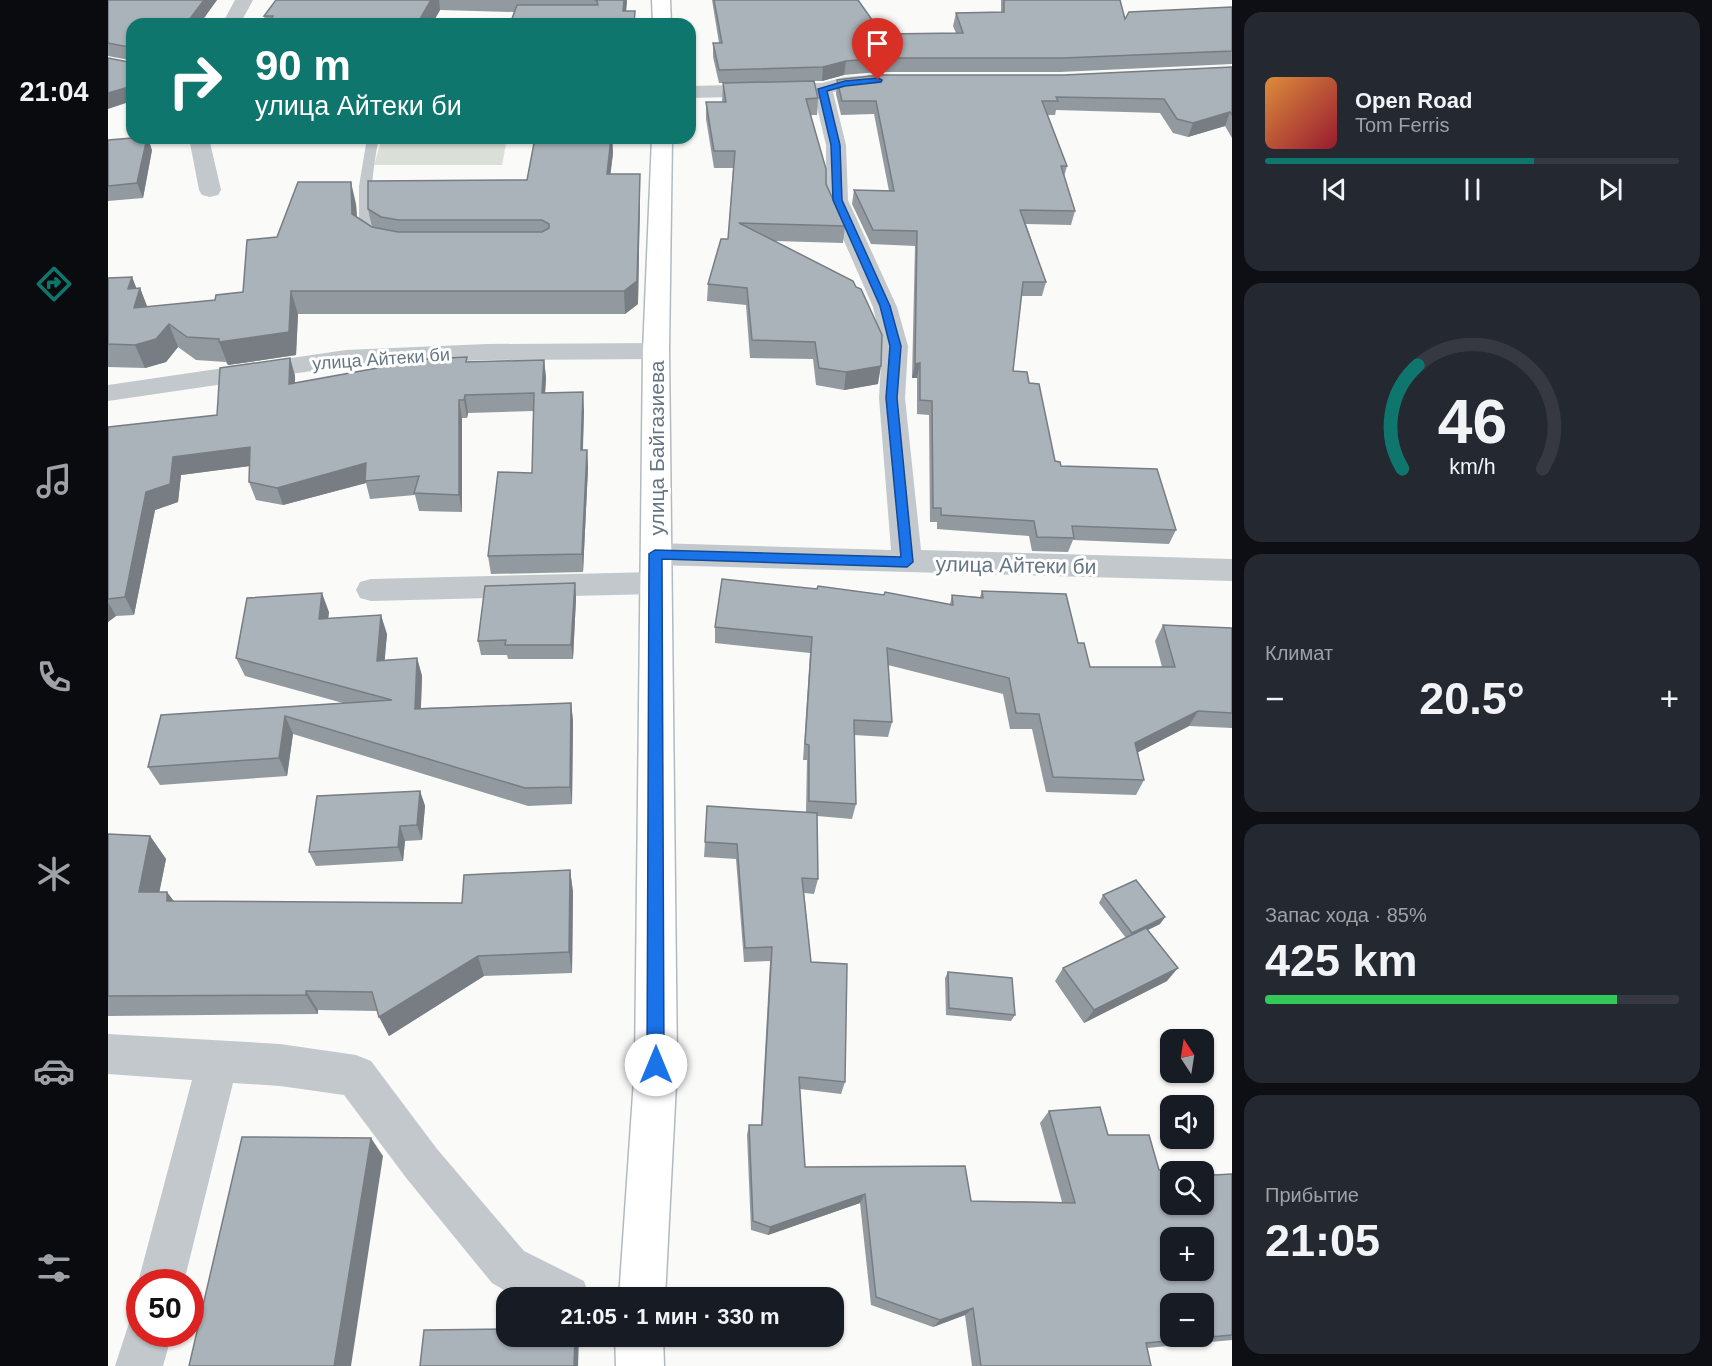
<!DOCTYPE html>
<html lang="ru">
<meta charset="utf-8">
<style>
body{margin:0;font-family:Arial,sans-serif;background:#242831;color:#f1f3f6;height:100vh;display:flex;flex-direction:column;font-size:22px;white-space:nowrap}
*{box-sizing:border-box;margin:0}
p{font-size:20px;color:#9ea1a6}
.icon{flex:none;width:33px;height:33px;fill:none;stroke:currentColor;stroke-width:2;stroke-linecap:round;stroke-linejoin:round}
.map{position:relative;flex:1;overflow:hidden}
.drawer{display:flex;flex-direction:column;gap:12px;padding:12px;background:#0d0f14;width:480px}
.drawer>*{flex:none}
.guide{position:absolute;left:18px;top:18px;width:570px;height:126px;border-radius:18px;box-shadow:0 2px 4px #0004;background:#0f766e;color:#fff;overflow:hidden}
.needle{width:39px;rotate:348deg}
.fabs{position:absolute;left:1052px;top:1029px;display:grid;gap:12px}
.fabs a{display:grid;place-items:center;width:54px;height:54px;border-radius:12px;background:#171b24;box-shadow:0 2px 4px #0004;font-size:30px}
.speed{position:absolute;left:18px;top:1269px;display:flex;gap:12px;font-size:30px;font-weight:700;text-align:center}
.speed>*{display:grid;place-content:center;width:78px;height:78px;border-radius:50%;background:#171b24;box-shadow:0 2px 4px #0004;line-height:1}
.speed .limit{border:9px solid #d22;background:#fff;color:#111}
.pin{position:absolute;display:grid;place-items:center;width:51px;height:51px;color:#fff;margin:-62px -26px;border-radius:50% 50% 50% 0;rotate:-45deg;box-shadow:0 0 6px #0007}
.pin .icon{rotate:45deg}
.me{position:absolute;width:66px;margin:-33px;rotate:0deg;stroke-linejoin:round;filter:drop-shadow(0 0 4px #0008)}
.turn{display:flex;align-items:center;gap:21px;height:126px;padding:0 30px;font-size:27px}
.turn .icon{width:78px;height:78px;stroke-width:2.5}
.turn b{display:block;font-size:42px;line-height:51px}
.big{font-size:45px;font-weight:800;line-height:1.1}
.drawer .widget{flex:1;display:flex;flex-direction:column;justify-content:center;gap:9px;min-width:0;padding:0 21px;border-radius:18px;background:#242831}
.drawer .dial{align-items:center;gap:0}
.dial svg{height:156px;overflow:visible;fill:none;stroke:#363941;stroke-width:7;stroke-linecap:round;text-anchor:middle}
.dial text{fill:#f1f3f6;stroke:none}
.song{display:flex;align-items:center;gap:18px}
.cover{width:72px;height:72px;border-radius:9px;background:linear-gradient(135deg,hsl(30 70% 55%),hsl(350 70% 35%))}
.played{height:6px;border-radius:3px;background:linear-gradient(90deg,#0f766e 65%,#363941 65%)}
.keys{display:flex;justify-content:space-around;direction:ltr}
.heat{display:flex;justify-content:space-between;align-items:center;font-size:33px;direction:ltr}
.charge{height:9px;border-radius:4px;background:linear-gradient(90deg,#34c759 85%,#363941 0)}
.trip{position:absolute;left:388px;top:1287px;width:348px;height:60px;border-radius:18px;background:#171b24;box-shadow:0 2px 4px #0004;font-weight:800;line-height:60px;text-align:center}
main{display:flex;flex:1;min-height:0}
.tabs{display:flex;flex-direction:column;width:108px;justify-content:space-around;align-items:center;background:#090b0e;color:#9ea1a6}
.tabs .icon{width:42px;height:42px}
.tabs .current{color:#0f766e}
.tabs b{font-size:27px;color:#f1f3f6}
.map>svg:first-child{display:block}
</style>
<main>
<nav class="tabs">
<b>21:04</b>
<svg class="icon current" aria-label="directions" viewBox="0 0 24 24"><path d="M12 3l9 9-9 9-9-9zM9 14v-3h6M13 9l2 2-2 2"/></svg>
<svg class="icon" aria-label="music" viewBox="0 0 24 24"><path d="M9 18V5l10-2v13"/><circle cx="6" cy="18" r="3"/><circle cx="16" cy="16" r="3"/></svg>
<svg class="icon" aria-label="phone" viewBox="0 0 24 24"><path d="M5 4h4l2 5-3 2q2 4 5 5l2-3 5 2v4C11 20 4 13 5 4z"/></svg>
<svg class="icon" aria-label="climate" viewBox="0 0 24 24"><path d="M12 3v18M4 7l16 10M4 17L20 7"/></svg>
<svg class="icon" aria-label="car" viewBox="0 0 24 24"><path d="M5 17H2v-5l4-1 3-4h7l3 4 3 1v5h-3M9 17h6M6 11h13"/><circle cx="7" cy="17" r="2"/><circle cx="17" cy="17" r="2"/></svg>
<svg class="icon" aria-label="filters" viewBox="0 0 24 24"><path d="M4 7h16M4 17h16"/><circle cx="9" cy="7" r="2"/><circle cx="15" cy="17" r="2"/></svg>
</nav>
<div class="map">
<svg width="1124" height="1366" viewBox="0 0 1124 1366">
<rect width="100%" height="100%" fill="#fafaf8"/>
<!-- green -->
<polygon fill="#dadfd7" points="274,138 399,138 394,165 266,165"/>
<g fill="none" stroke-linecap="round" stroke-linejoin="round">
<defs>
<g id="secondary">
<polygon points="544,0 562,0 563,24 545,24"/>
<polygon points="544,138 564,138 561,351 569,1065 557,1298 511,1298 527,1065 535,351"/>
<polygon points="507,1336 555,1336 556,1366 508,1366"/>
</g>
</defs>
<!-- secondary casing -->
<use href="#secondary" stroke="#b3babf" stroke-width="3"/>
<!-- lane -->
<g fill="#c3c8cc" fill-rule="evenodd">
<polygon points="426,20 430,24 329,24 334,21"/>
<path d="M259 138H271C264 170 262 201 263 234L272 241 266 245 251 235V186Z"/>
</g>
<!-- street -->
<g fill="#c3c8cc" fill-rule="evenodd">
<polygon points="127,0 145,0 132,24 114,24"/>
<polygon points="774,74 781,76 784,80 781,84 725,92 738,145 740,200 789,307 800,346 797,398 813,550 1124,559 1124,581 547,565 536,562 532,554 536,546 547,543 783,550 771,398 774,346 765,307 718,200 718,145 706,95 582,98 582,86 714,83 737,77"/>
<polygon points="81,138 101,138 113,190 110,195 102,197 94,195 91,190"/>
<polygon points="548,343 557,345 561,351 557,357 548,359 379,360 238,366 0,401 0,385 238,350 379,344"/>
<polygon points="547,572 558,575 562,583 558,591 547,594 263,601 252,598 248,590 252,582 263,579"/>
<polygon points="0,1034 172,1044 248,1055 263,1061 329,1149 416,1251 476,1281 482,1298 410,1298 384,1283 299,1179 236,1095 172,1086 125,1083 76,1282 32,1282 32,1286 30,1282 84,1080 0,1074"/>
<polygon points="32,1314 32,1334 64,1334 55,1366 7,1366 23,1317"/>
</g>
<!-- secondary -->
<use href="#secondary" fill="#fff" fill-rule="evenodd"/>
</g>
<!-- wall -->
<g fill="#929a9f">
<polygon points="0,0 109,0 24,101 21,60 0,56"/>
<polygon points="168,0 519,0 518,11 527,11 527,24 402,24 406,12 332,10 324,24 158,24 156,16"/>
<polygon points="604,0 750,0 774,34 848,33 845,26 848,13 893,12 893,0 1012,0 1017,19 1124,7 1124,64 952,72 770,72 736,75 714,81 706,81 710,98 709,115 703,115 718,184 737,226 735,243 667,241 770,384 736,390 708,385 705,359 642,358 638,305 599,301 600,284 620,239 625,168 606,168 598,119 598,102 614,102 615,83 611,83 605,57 605,43 611,43"/>
<polygon points="1124,67 1124,138 1117,126 1080,137 1065,133 1052,113 948,110 947,115 940,115 959,166 956,177 967,211 963,225 918,224 938,282 934,296 913,296 905,371 921,383 947,461 953,466 1068,530 1061,544 965,540 960,552 924,551 921,536 829,529 829,522 822,522 821,415 809,414 809,378 804,378 807,246 763,244 744,204 746,190 781,191 766,114 733,115 728,94 729,80 956,75"/>
<polygon points="427,138 504,138 505,153 502,174 532,174 532,196 530,304 517,314 190,314 188,355 120,365 118,362 88,360 70,347 58,362 37,368 0,367 0,278 24,277 28,288 32,288 39,307 107,300 135,292 169,237 248,204 249,217 264,228 260,209 419,180"/>
<polygon points="0,140 44,150 35,198 0,201"/>
<polygon points="359,357 359,362 436,360 438,378 437,393 476,410 475,450 479,450 480,468 475,572 383,574 380,556 424,473 425,411 360,413 359,418 354,418 354,512 311,511 307,495 262,499 258,483 175,505 148,500 141,482 141,466 73,475 70,502 47,510 26,615 8,616 0,622 0,427 109,415 182,358 187,376 187,383"/>
<polygon points="467,583 468,598 465,659 400,659 399,655 373,655 370,641"/>
<polygon points="874,591 970,643 982,667 1054,667 1047,641 1055,625 1124,628 1124,728 1081,726 1030,752 1036,780 1028,795 938,792 924,729 902,729 895,694 780,665 784,722 780,737 746,735 748,804 744,819 709,816 710,879 706,894 696,893 703,962 737,1082 733,1094 692,1089 697,1167 863,1201 954,1202 932,1123 941,1111 1000,1135 1051,1170 1106,1175 1124,1174 1124,1340 1039,1348 1043,1366 864,1366 857,1315 825,1327 763,1305 752,1203 660,1235 643,1230 639,1135 641,1125 653,1125 662,961 636,962 628,859 596,857 597,842 698,812 699,760 695,760 702,653 607,643 607,627 842,604 844,595 872,597"/>
<polygon points="221,612 220,618 279,634 276,660 309,658 314,676 313,708 463,703 465,721 464,804 420,806 185,734 179,776 52,785 40,767 53,715 235,703 137,676 128,658"/>
<polygon points="312,791 317,806 314,840 297,841 295,861 208,866 201,852"/>
<polygon points="0,834 42,836 58,859 51,892 65,901 354,903 462,870 465,892 464,973 376,976 281,1036 269,1011 210,1010 210,1014 0,1016"/>
<polygon points="995,895 1057,917 1052,924 1040,930 1059,981 976,1023 947,981 955,968 1018,938 991,903"/>
<polygon points="840,972 907,1015 903,1021 838,1015 837,978"/>
</g>
<!-- shaded-wall -->
<g fill="#777d82">
<polygon points="96,0 109,0 92,24 78,24"/>
<polygon points="323,0 331,0 332,10 324,24 309,24"/>
<polygon points="516,0 519,0 517,24 515,11"/>
<polygon points="738,61 736,75 714,81 715,67"/>
<polygon points="24,86 24,101 0,109 0,93"/>
<polygon points="1122,112 1117,126 1080,137 1085,123"/>
<polygon points="39,138 40,138 44,150 35,198 29,183"/>
<polygon points="503,138 504,138 505,153 500,196 499,174"/>
<polygon points="532,174 532,196 530,304 517,314 516,291"/>
<polygon points="243,182 248,204 250,237 244,214"/>
<polygon points="24,277 30,292 32,288 41,311 26,308 20,289"/>
<polygon points="183,291 190,314 188,355 120,365 111,342"/>
<polygon points="61,324 70,347 58,362 37,368 27,345"/>
<polygon points="182,358 187,376 186,402 181,384"/>
<polygon points="436,360 438,378 436,411 434,393"/>
<polygon points="812,363 809,378 804,378 807,364"/>
<polygon points="773,366 770,384 736,390 738,372"/>
<polygon points="475,392 476,410 474,468 473,450"/>
<polygon points="357,395 360,413 359,418 356,400"/>
<polygon points="351,400 354,418 354,512 351,495"/>
<polygon points="142,447 149,465 73,475 70,502 47,510 26,615 17,597 38,492 65,457"/>
<polygon points="479,450 480,468 475,572 474,554"/>
<polygon points="258,463 258,483 175,505 169,488"/>
<polygon points="467,583 468,598 465,659 463,645"/>
<polygon points="214,593 221,612 218,637 211,619"/>
<polygon points="0,602 8,616 0,622"/>
<polygon points="273,615 279,634 275,680 269,661"/>
<polygon points="309,658 314,676 312,727 307,709"/>
<polygon points="463,703 465,721 464,804 462,787"/>
<polygon points="1090,711 1081,726 1019,758 1027,743"/>
<polygon points="177,716 185,734 179,776 171,758"/>
<polygon points="312,791 317,806 314,840 309,825"/>
<polygon points="292,826 297,841 295,861 290,847"/>
<polygon points="42,836 58,859 47,914 31,892"/>
<polygon points="462,870 465,892 464,973 461,952"/>
<polygon points="59,892 75,913 59,901"/>
<polygon points="1057,917 1052,924 1019,940 1024,933"/>
<polygon points="370,956 376,976 281,1036 271,1017"/>
<polygon points="1070,968 1059,981 976,1023 986,1010"/>
<polygon points="198,991 210,1010 210,1014 198,995"/>
<polygon points="263,1138 275,1156 243,1366 226,1366"/>
<polygon points="757,1194 752,1203 660,1235 662,1227"/>
<polygon points="865,1308 857,1315 825,1327 832,1320"/>
<polygon points="467,1336 470,1336 471,1338 470,1366 466,1366"/>
</g>
<!-- building -->
<g fill="#aab3b9" stroke="#777d82" stroke-width="1.5" fill-rule="evenodd">
<polygon points="0,0 96,0 78,24 24,24 24,86 0,93 0,58 21,62 21,47 0,43"/>
<polygon points="168,0 323,0 309,24 160,24 165,16 156,16"/>
<polygon points="487,0 516,0 515,11 527,11 526,24 402,24 409,5 490,5 489,1"/>
<polygon points="606,0 750,0 774,34 855,33 848,13 896,12 896,0 1012,0 1017,19 1021,12 1124,7 1124,51 955,58 772,58 738,61 715,67 611,70 605,43 614,43"/>
<polygon points="1124,67 1124,115 1122,112 1085,123 1069,119 1056,99 948,97 950,101 934,101 959,166 953,166 967,211 912,210 938,282 915,282 905,371 919,372 921,383 931,384 947,461 952,462 953,466 1049,469 1068,530 964,526 966,538 929,537 926,521 833,515 833,508 825,508 824,401 812,400 812,363 807,364 809,231 765,230 746,190 786,191 768,101 734,101 729,80 772,75 956,75"/>
<polygon points="706,81 710,98 698,99 718,169 718,184 737,226 631,223 745,281 748,287 753,289 774,335 773,366 738,372 711,368 707,342 644,340 639,288 600,284 613,239 620,239 627,151 606,151 598,102 618,102 615,83"/>
<polygon points="24,138 39,138 29,183 0,186 0,140"/>
<polygon points="427,138 503,138 499,174 532,174 529,281 516,291 183,291 181,332 111,342 111,339 79,337 61,324 48,339 27,345 0,344 0,278 24,277 20,289 32,288 26,308 107,300 108,295 135,292 139,240 169,237 190,182 243,182 244,214 264,227 290,232 434,232 441,228 441,224 434,220 291,220 273,217 260,209 260,181 419,180"/>
<polygon points="359,357 358,362 436,360 434,393 475,392 473,450 479,450 474,554 380,556 390,472 424,473 426,393 357,395 356,400 351,400 351,495 306,493 311,476 257,481 258,463 169,488 141,482 142,447 65,457 62,484 38,492 17,597 0,599 0,427 109,415 112,368 182,358 181,384 319,359"/>
<polygon points="614,579 709,589 710,586 776,595 777,592 845,605 844,595 875,598 874,591 958,594 970,643 976,643 982,667 1067,667 1055,625 1124,628 1124,713 1090,711 1027,743 1036,780 945,777 931,714 908,713 901,678 779,648 784,722 746,720 748,804 701,801 701,745 697,744 704,637 607,627"/>
<polygon points="467,583 463,645 397,645 398,640 370,641 377,586"/>
<polygon points="214,593 211,619 273,615 269,661 309,658 307,709 463,703 462,787 417,788 177,716 171,758 40,767 53,715 284,700 128,658 139,598"/>
<polygon points="312,791 309,825 292,826 290,847 201,852 209,796"/>
<path d="M599 806 709 813 710 879 694 878 703 962 739 964 737 1082 691 1077 697 1167 857 1166 863 1201 967 1203 941 1111 992 1107 1000 1135H1041L1051 1170 1103 1166 1106 1175 1124 1174V1335L1038 1343 1043 1366H873L865 1308 832 1320 768 1297 757 1194 662 1227 645 1221 641 1125H654L664 947 637 948 629 844 597 842ZM1062 1172H1095V1204H1062ZM1062 1238H1095V1270H1062ZM1062 1304H1095V1336H1062Z"/>
<polygon points="0,834 42,836 31,892 59,892 59,901 354,903 356,875 462,870 461,952 370,956 271,1017 264,992 198,991 198,995 0,996"/>
<polygon points="1028,880 1057,917 1024,933 995,895"/>
<polygon points="1038,928 1070,968 986,1010 955,968"/>
<polygon points="840,972 904,978 907,1015 841,1008"/>
<polygon points="134,1137 263,1138 226,1366 81,1366"/>
<polygon points="399,1329 399,1336 467,1336 466,1366 312,1366 316,1330"/>
</g>
<!-- route -->
<polygon fill="#1a73e8" stroke="#114b97" stroke-width="1.5" points="770,78 774,80 773,82 737,86 719,91 732,145 734,200 782,306 793,346 789,398 805,562 799,567 554,559 556,1065 554,1071 548,1074 542,1071 539,1065 541,554 547,550 793,557 778,398 782,346 772,306 725,200 723,145 710,89 737,81"/>
<g text-anchor="middle" dominant-baseline="central" stroke-width="6" stroke-linejoin="round" paint-order="stroke">
<!-- far-street labels -->
<g font-size="18" fill="#657683" stroke="#fff">
<text transform="translate(273 359) rotate(-4)">улица Айтеки би</text>
</g>
<!-- street labels -->
<g font-size="21" fill="#657683" stroke="#fff">
<text transform="translate(548 448) rotate(-90)">улица Байгазиева</text>
<text transform="translate(908 565) rotate(1)">улица Айтеки би</text>
</g>
</g>
</svg>
<div class="fabs">
<a><svg class="needle" viewBox="-14 -14 28 28"><path d="M0-13l5 13h-10z" fill="#e53935"/><path d="M0 13l5-13h-10z" fill="#9ea1a6"/></svg></a>
<a><svg class="icon" aria-label="sound" viewBox="0 0 24 24"><path d="M4 9h4l5-4v14l-5-4H4zM17 9q2 3 0 6"/></svg></a>
<a><svg class="icon" aria-label="search" viewBox="0 0 24 24"><circle cx="10" cy="10" r="6"/><path d="M15 15l6 6"/></svg></a>
<a>+</a>
<a>−</a>
</div>
<div class="speed"><div class="limit">50</div></div>
<div class="pin" style="left:770px;top:80px;background:#d93025"><svg class="icon" aria-label="arrive" viewBox="0 0 24 24"><path d="M6 21V4h12l-3 4 3 4H6"/></svg></div>
<svg class="me" style="left:548px;top:1065px" viewBox="-20 -20 40 40"><circle r="19" fill="#fff"/><path d="M0-13L10 11 0 6-10 11z" fill="#1a73e8"/></svg>
<div class="trip">21:05 · 1 мин · 330 m</div>
<div class="guide">
<div class="turn"><svg class="icon" aria-label="right" viewBox="0 0 24 24"><path d="M7 20v-9h11M14 6l5 5-5 5"/></svg><div><b>90 m</b>улица Айтеки би</div></div>
</div>
</div>
<section class="drawer">
<div class="widget">
<div class="song"><i class="cover"></i><div><b>Open Road</b><p>Tom Ferris</p></div></div>
<div class="played"></div>
<div class="keys"><svg class="icon" aria-label="previous" viewBox="0 0 24 24"><path d="M18 5L8 12l10 7zM5 5v14"/></svg><svg class="icon" aria-label="pause" viewBox="0 0 24 24"><path d="M8 5v14M16 5v14"/></svg><svg class="icon" aria-label="next" viewBox="0 0 24 24"><path d="M6 5l10 7-10 7zM19 5v14"/></svg></div>
</div>
<div class="widget dial"><svg viewBox="0 0 100 80">
<path d="M14 69A42 42 0 1 1 86 69"/>
<path d="M14 69A42 42 0 0 1 22 16" stroke="#0f766e"/>
<text x="50" y="56" font-size="32" font-weight="700">46</text>
<text x="50" y="72" font-size="11">km/h</text>
</svg></div>
<div class="widget"><p>Климат</p>
<div class="heat"><a>−</a><b class="big">20.5°</b><a>+</a></div>
</div>
<div class="widget"><p>Запас хода · 85%</p><b class="big">425 km</b><div class="charge"></div></div>
<div class="widget"><p>Прибытие</p><b class="big">21:05</b></div>
</section>
</main>
